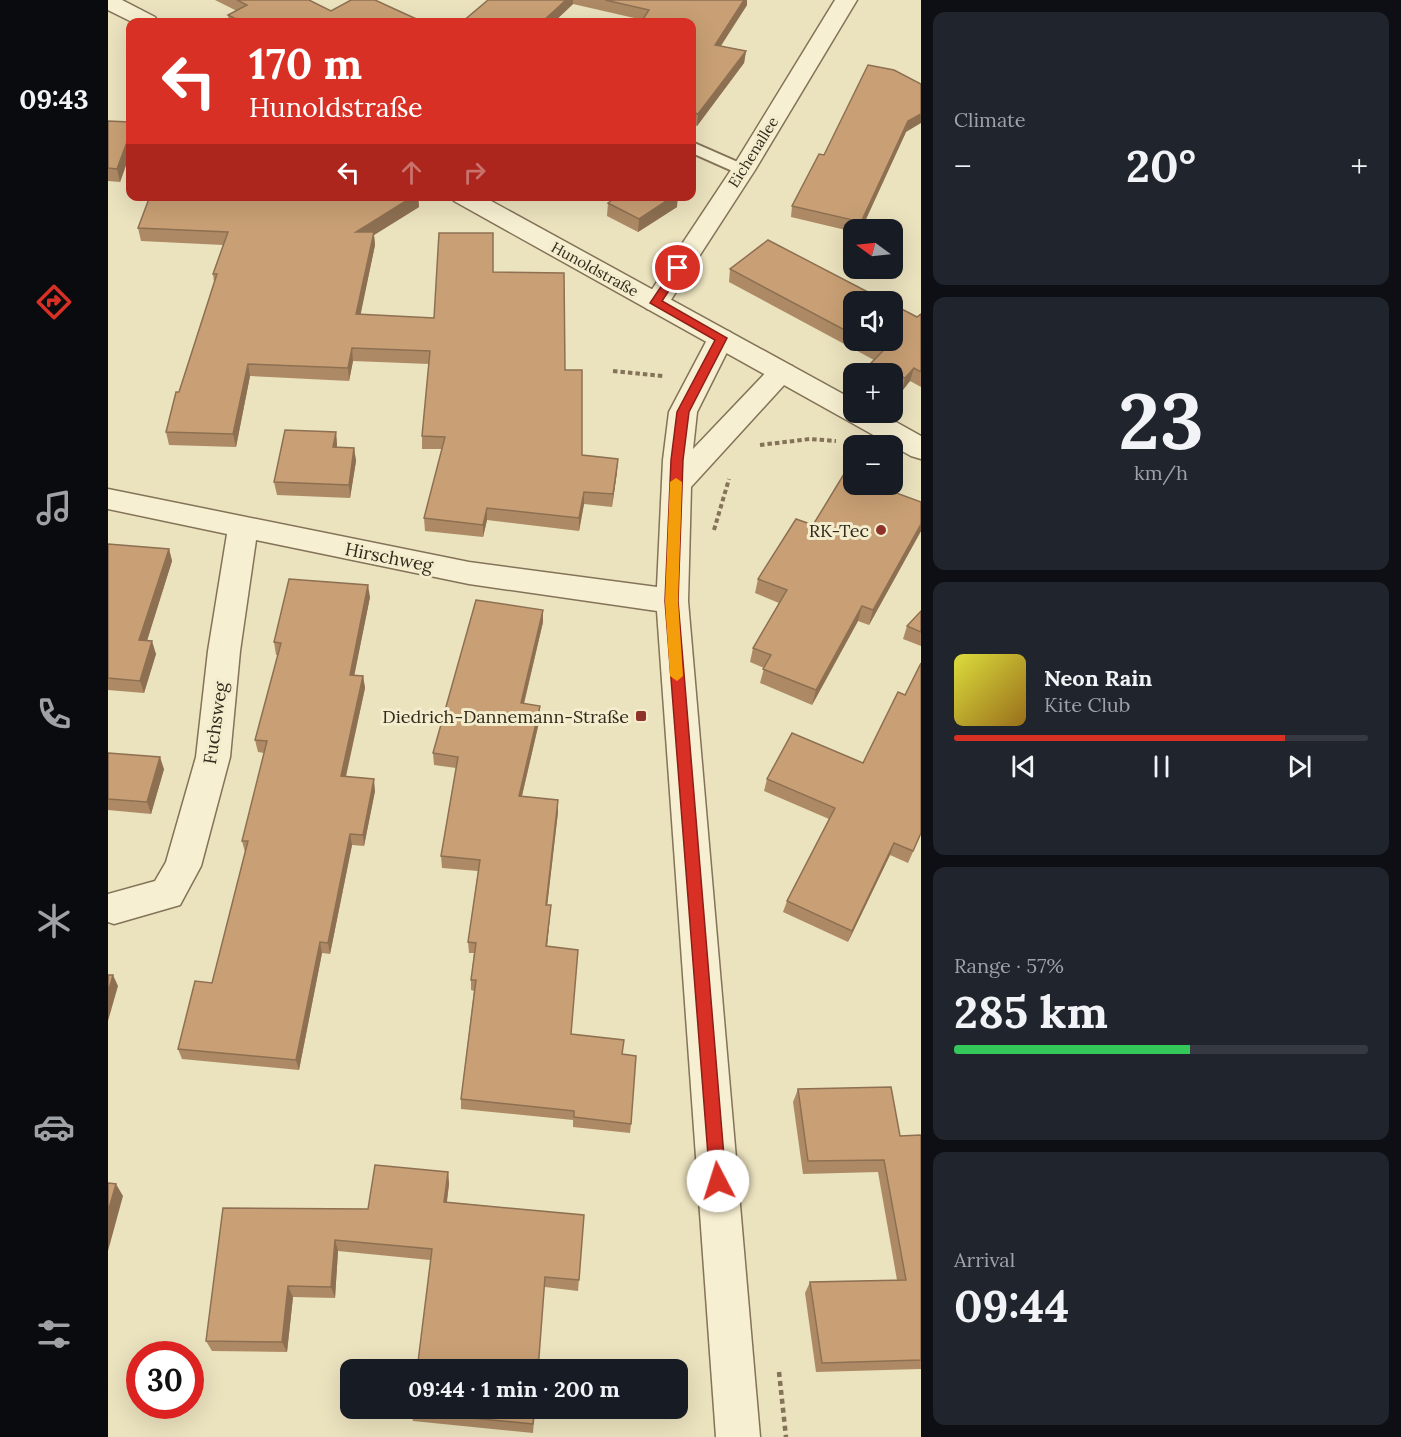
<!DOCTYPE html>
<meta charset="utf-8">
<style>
body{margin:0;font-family:Lora,serif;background:#20242c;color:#f1f3f6;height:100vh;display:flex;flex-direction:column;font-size:22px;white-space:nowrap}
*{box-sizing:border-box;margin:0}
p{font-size:20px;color:#9ea1a6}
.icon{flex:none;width:33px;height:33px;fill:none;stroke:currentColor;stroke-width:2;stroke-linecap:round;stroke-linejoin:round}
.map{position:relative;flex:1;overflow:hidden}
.side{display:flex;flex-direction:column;gap:12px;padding:12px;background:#0d0f14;width:480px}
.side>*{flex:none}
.top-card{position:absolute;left:18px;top:18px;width:570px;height:183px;border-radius:12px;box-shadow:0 6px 24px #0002;background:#d93025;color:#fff;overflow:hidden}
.needle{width:39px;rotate:285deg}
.buttons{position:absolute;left:735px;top:219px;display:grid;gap:12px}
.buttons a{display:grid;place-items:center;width:60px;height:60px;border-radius:12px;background:#171b24;box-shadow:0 6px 24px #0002;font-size:30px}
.speed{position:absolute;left:18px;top:1341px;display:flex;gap:12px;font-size:30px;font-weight:700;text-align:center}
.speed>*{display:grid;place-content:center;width:78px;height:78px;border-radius:50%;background:#171b24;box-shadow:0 6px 24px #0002;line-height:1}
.speed .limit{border:9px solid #d22;background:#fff;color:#111}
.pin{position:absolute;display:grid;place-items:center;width:51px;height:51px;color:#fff;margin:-26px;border:3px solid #fff;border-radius:50%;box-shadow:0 2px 6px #0007}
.me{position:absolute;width:66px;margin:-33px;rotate:355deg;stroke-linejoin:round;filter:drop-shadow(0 0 4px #0008)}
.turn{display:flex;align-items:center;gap:21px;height:126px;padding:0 24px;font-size:27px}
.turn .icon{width:78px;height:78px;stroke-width:2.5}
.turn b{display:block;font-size:42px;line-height:51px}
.lanes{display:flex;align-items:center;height:57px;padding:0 24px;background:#0003;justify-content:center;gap:30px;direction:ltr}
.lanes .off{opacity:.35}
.big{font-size:45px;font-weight:700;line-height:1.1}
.side .widget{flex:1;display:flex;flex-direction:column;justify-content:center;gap:9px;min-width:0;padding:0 21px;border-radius:12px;background:#20242c}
.side .dial{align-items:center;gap:0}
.dial b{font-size:78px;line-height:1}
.song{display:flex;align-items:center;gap:18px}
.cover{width:72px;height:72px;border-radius:9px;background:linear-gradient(135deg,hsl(60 70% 55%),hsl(40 70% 35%))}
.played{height:6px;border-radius:3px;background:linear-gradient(90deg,#d93025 80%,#363941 80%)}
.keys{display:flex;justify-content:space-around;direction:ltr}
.heat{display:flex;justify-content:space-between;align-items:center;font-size:33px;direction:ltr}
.charge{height:9px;border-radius:4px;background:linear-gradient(90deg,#34c759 57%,#363941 0)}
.trip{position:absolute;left:232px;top:1359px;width:348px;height:60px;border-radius:12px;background:#171b24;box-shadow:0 6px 24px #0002;font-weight:700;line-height:60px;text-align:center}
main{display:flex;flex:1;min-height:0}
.dock{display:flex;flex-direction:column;width:108px;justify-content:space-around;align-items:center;background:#090b0e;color:#9ea1a6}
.dock .icon{width:42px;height:42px}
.dock .on{color:#d93025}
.dock b{font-size:27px;color:#f1f3f6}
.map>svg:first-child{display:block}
</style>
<main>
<nav class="dock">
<b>09:43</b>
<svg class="icon on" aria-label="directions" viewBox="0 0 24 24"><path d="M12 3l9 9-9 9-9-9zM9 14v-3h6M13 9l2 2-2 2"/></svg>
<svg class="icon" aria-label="music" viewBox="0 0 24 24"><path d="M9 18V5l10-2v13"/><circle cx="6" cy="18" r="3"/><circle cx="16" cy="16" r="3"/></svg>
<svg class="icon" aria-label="phone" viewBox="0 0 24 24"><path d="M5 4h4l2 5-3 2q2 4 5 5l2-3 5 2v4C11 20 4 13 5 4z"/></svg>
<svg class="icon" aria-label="climate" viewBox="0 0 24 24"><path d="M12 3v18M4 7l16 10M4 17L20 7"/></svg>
<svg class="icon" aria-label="car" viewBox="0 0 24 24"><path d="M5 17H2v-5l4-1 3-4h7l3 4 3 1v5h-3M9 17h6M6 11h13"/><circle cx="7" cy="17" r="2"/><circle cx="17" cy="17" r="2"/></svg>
<svg class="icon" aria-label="filters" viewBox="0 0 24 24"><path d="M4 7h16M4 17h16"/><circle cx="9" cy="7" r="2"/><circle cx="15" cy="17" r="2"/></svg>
</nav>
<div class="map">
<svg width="813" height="1437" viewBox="0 0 813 1437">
<rect width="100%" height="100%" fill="#ebe2be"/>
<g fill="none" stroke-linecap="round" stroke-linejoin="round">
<defs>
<polygon id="service" points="584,142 641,167 643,170 635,175 629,173 584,153"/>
<g id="minor">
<polygon points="727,0 749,0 647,170 557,309 548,311 539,309 535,303 623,170"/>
<polygon points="613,329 622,332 626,338 589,412 585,449 664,366 674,363 684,366 688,372 583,487 580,601 652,1437 608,1437 549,611 361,584 148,540 132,651 122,757 93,866 72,905 6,924 0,922 0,894 47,881 58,862 88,757 100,651 119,534 0,509 0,489 361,562 549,587 555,460 561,412 600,338 604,332"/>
</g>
<g id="tertiary">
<polygon points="0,0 14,0 47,17 50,22 24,22 0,10"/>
<polygon points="343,196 374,196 746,400 746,412 770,412 813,436 813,459 803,456 346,201"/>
</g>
</defs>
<!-- service casing -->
<use href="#service" stroke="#837358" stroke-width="4"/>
<!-- minor casing -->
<use href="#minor" stroke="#837358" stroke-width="3"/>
<!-- tertiary casing -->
<use href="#tertiary" stroke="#837358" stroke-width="3"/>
<!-- path-far1 -->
<g stroke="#837358" stroke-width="4" stroke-dasharray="4.5 3" stroke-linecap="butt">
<polyline points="505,371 555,376"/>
<polyline points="652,445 702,439 728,441"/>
<polyline points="606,530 621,479"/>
</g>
<!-- path -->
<polyline stroke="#837358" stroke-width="4.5" stroke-dasharray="5 4" stroke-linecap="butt" points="671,1372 678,1437"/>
<!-- service -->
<use href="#service" fill="#f7efd1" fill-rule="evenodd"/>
<!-- minor -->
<use href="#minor" fill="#f7efd1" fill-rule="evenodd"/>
<!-- tertiary -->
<use href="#tertiary" fill="#f7efd1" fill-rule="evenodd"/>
</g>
<!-- wall -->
<g fill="#ad8a65">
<polygon points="107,0 201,0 223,11 315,22 121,22 120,15 129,11"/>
<polygon points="380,0 639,0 639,5 613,46 638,51 636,63 589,126 584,124 584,22 535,20 465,4 446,22 354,22"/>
<polygon points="0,121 22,122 22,154 12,182 0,181"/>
<polygon points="798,132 753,230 746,230 746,232 683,217 684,206 716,155"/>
<polygon points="184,196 310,196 311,207 266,235 267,245 252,315 326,318 385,272 457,370 474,455 509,472 504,507 476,504 471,531 379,520 375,537 317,531 316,518 334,449 314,449 314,436 321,364 245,361 241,381 142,376 128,447 61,445 58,432 106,282 105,274 115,245 33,241 30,228 185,197"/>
<polygon points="500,203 569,207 530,232 499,216"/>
<polygon points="622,269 746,302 746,340 784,340 813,314 813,387 802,381 794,391 784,386 784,374 760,374 763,363 766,360 621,282"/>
<polygon points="228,432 229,447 246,448 248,461 242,498 169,495 166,482"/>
<polygon points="813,502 813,531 761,625 750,621 704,705 652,683 656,668 642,662 645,648 671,603 647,593 650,579 705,525"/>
<polygon points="0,544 61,549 64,561 39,641 48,654 36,693 0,690"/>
<polygon points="262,597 246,675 255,676 257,688 238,777 267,791 256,846 244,845 222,954 214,953 191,1070 74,1059 70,1049 104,983 137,852 134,841 156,753 150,752 147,740 170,655 168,655 166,642"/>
<polygon points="435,610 435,622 416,704 432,706 432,718 414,796 450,812 439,905 442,916 439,946 463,1034 514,1054 523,1124 522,1133 465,1127 465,1120 353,1109 353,1099 366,991 363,990 363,980 366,953 361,953 360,942 370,871 334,868 333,856 348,768 326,765 325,753"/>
<polygon points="813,611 813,646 795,639 799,626"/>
<polygon points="0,753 56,769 43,814 0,810"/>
<polygon points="659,779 813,834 800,863 782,855 740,942 675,912 679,901 721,819 656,791"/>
<polygon points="690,1089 792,1136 813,1135 813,1369 708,1372 697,1293 702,1282 789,1280 770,1172 695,1174 685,1102"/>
<polygon points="340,1172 341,1184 339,1202 476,1215 470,1291 437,1287 322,1260 230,1251 227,1298 185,1297 179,1352 104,1351 98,1341 260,1209"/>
<polygon points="427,1408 425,1433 305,1421 303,1412"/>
</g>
<!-- shaded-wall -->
<g fill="#8d7052">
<polygon points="458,0 465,0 465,4 446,22 434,22"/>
<polygon points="636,0 639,0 639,5 606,56 607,45"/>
<polygon points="638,51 636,63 589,126 590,114"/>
<polygon points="813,114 813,123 798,132 753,230 752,230 753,222 800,121"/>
<polygon points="22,134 22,154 12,182 9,169"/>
<polygon points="306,196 310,196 311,207 266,235 267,245 250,327 248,314 248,232"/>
<polygon points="566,196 570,196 569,207 530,232 531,219"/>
<polygon points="244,348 245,361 241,381 240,368"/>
<polygon points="140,364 142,376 128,447 125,434"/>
<polygon points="806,368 802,381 794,391 797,378"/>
<polygon points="228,432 229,445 227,460 225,447"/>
<polygon points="246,448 248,461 242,498 241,485"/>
<polygon points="510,459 509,472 504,507 505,494"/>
<polygon points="476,492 476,504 471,531 471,518"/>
<polygon points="379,508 379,520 375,537 375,525"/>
<polygon points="813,524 813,531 761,625 765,610"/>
<polygon points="61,549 64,561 35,653 31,640"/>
<polygon points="260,585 262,597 244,687 242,675"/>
<polygon points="754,606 750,621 704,705 708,690"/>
<polygon points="435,610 435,622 413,715 413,703"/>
<polygon points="44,641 48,654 36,693 32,681"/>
<polygon points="255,676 257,688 235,788 233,776"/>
<polygon points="432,706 432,718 411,808 411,796"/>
<polygon points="52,757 56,769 43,814 39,802"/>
<polygon points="266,779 267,791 256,846 255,835"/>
<polygon points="450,800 450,812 438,916 438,905"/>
<polygon points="242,834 244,845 222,954 220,943"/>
<polygon points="786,843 782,855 740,942 744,931"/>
<polygon points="443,905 442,916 438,957 438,946"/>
<polygon points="212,942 214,953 191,1070 188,1060"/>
<polygon points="5,975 10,986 0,1021 0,993"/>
<polygon points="340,1172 341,1184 337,1214 336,1202"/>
<polygon points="8,1184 15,1196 0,1251 0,1212"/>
<polygon points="227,1240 230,1251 227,1298 223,1287"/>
<polygon points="180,1286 185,1297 179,1352 174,1342"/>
</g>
<!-- building -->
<g fill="#c9a075" stroke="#8d7052" stroke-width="1.5">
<polygon points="129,0 201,0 223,11 243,0 267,0 315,22 134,22 120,15 139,5"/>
<polygon points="380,0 458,0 434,22 354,22"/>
<polygon points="497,0 636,0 607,45 638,51 590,114 584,112 584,22 533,22 541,10"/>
<polygon points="760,65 786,70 813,84 813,114 800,121 753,222 684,206 711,154 716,155"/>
<polygon points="0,121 22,122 22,134 9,169 0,168"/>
<polygon points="42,196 173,196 209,198 205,196 306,196 248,232 266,232 248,314 326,318 331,233 385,233 385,272 456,273 457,370 474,370 474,455 510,459 505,494 476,492 471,518 379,508 375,525 316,518 337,437 314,436 322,351 244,348 240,368 140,364 125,434 58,432 68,392 71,392 109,274 105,274 120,232 30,228"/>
<polygon points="509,196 566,196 531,219 500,203"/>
<polygon points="660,240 779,302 746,302 746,335 622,269"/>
<polygon points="784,304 809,317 813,314 813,372 806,368 797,378 763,363 775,351 756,340 784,340"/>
<polygon points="177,430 228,432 225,447 246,448 241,485 166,482"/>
<polygon points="736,474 746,478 746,484 764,484 813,502 813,524 765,610 754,606 708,690 655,669 663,655 645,648 679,590 650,579 688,519 705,525"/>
<polygon points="0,544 61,549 31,640 44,641 32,681 0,678"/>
<polygon points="181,579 260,585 242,675 255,676 233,776 266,779 255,835 242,834 220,943 212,942 188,1060 70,1049 87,981 104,983 140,841 134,841 159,741 147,740 173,643 166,642"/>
<polygon points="368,600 435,610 413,703 432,706 411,796 450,800 438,905 443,905 438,946 470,950 463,1034 516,1040 514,1054 528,1056 523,1124 466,1117 466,1111 353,1099 368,980 363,980 368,943 360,942 372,860 333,856 350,757 325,753"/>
<polygon points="813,611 813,632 799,626"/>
<polygon points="813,663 813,833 805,851 786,843 744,931 679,901 727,808 659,779 684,733 755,763 790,692 797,695"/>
<polygon points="0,753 52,757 39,802 0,799"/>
<polygon points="0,975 5,975 0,993"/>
<polygon points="783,1087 792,1136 813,1135 813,1360 714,1363 702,1282 798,1280 776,1160 700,1161 690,1089"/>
<polygon points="267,1165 340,1172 336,1202 476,1215 471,1280 437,1277 430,1370 309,1370 324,1249 227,1240 223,1287 180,1286 174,1342 98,1341 115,1208 260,1209"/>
<polygon points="0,1183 8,1184 0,1212"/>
<polygon points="304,1408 427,1408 425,1424 303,1412"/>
</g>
<!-- route -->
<polygon fill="#d93025" stroke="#8d1f18" stroke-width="1.5" points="570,265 576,268 554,301 619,338 581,412 575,460 570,601 618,1181 616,1187 610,1190 604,1187 602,1181 557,601 563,460 569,412 607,340 542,303 567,266"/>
<!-- slow -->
<polygon fill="#f59e0b" points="568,478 574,482 570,601 575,676 569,681 562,676 557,601 562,482"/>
<!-- markers -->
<g fill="#8f332a" stroke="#f3eccd" stroke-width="2">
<circle cx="773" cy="530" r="6"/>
<rect x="527" y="710" width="12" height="12" rx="3"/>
</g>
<g text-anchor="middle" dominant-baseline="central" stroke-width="6" stroke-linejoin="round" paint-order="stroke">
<!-- far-street labels -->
<g font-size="15" fill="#33291c" stroke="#f3eccd">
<text transform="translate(645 152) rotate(-58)">Eichenallee</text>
<text transform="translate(487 269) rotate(29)">Hunoldstraße</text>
</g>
<!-- poi labels -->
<g font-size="18" fill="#33291c" stroke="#f3eccd" text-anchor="end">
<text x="761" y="530">RK-Tec</text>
<text x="521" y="716">Diedrich-Dannemann-Straße</text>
</g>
<!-- street labels -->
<g font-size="18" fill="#33291c" stroke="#f3eccd">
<text transform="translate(281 557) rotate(11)">Hirschweg</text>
<text transform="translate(107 723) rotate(-82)">Fuchsweg</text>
</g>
</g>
</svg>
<div class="buttons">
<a><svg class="needle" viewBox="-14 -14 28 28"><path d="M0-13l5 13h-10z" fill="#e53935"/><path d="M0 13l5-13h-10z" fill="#9ea1a6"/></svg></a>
<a><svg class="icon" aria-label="sound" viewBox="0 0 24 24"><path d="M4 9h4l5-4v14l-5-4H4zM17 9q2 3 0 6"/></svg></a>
<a>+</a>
<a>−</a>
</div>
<div class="speed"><div class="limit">30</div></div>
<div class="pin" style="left:570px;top:268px;background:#d93025"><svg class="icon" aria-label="arrive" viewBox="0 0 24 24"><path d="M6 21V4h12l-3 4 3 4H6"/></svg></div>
<svg class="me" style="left:610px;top:1181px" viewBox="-20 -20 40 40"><circle r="19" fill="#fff"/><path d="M0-13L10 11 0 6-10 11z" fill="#d93025"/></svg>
<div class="trip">09:44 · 1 min · 200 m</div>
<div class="top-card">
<div class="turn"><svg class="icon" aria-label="left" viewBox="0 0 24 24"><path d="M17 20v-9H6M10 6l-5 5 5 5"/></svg><div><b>170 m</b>Hunoldstraße</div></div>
<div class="lanes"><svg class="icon" aria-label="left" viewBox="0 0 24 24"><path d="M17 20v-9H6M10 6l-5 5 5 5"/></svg><svg class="icon off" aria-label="ahead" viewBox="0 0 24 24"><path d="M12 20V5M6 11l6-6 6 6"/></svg><svg class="icon off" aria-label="right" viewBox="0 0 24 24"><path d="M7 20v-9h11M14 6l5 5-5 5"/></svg></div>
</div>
</div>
<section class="side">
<div class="widget"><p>Climate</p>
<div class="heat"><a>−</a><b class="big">20°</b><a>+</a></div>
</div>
<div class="widget dial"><b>23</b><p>km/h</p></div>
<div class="widget">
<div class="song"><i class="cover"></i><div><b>Neon Rain</b><p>Kite Club</p></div></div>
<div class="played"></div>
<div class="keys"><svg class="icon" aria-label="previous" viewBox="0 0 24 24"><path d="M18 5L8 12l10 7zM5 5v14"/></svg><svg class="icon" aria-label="pause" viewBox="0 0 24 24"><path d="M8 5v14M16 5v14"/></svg><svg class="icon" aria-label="next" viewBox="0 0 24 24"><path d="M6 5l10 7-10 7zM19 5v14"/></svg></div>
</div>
<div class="widget"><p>Range · 57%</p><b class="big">285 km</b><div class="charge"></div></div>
<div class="widget"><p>Arrival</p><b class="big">09:44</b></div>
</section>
</main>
